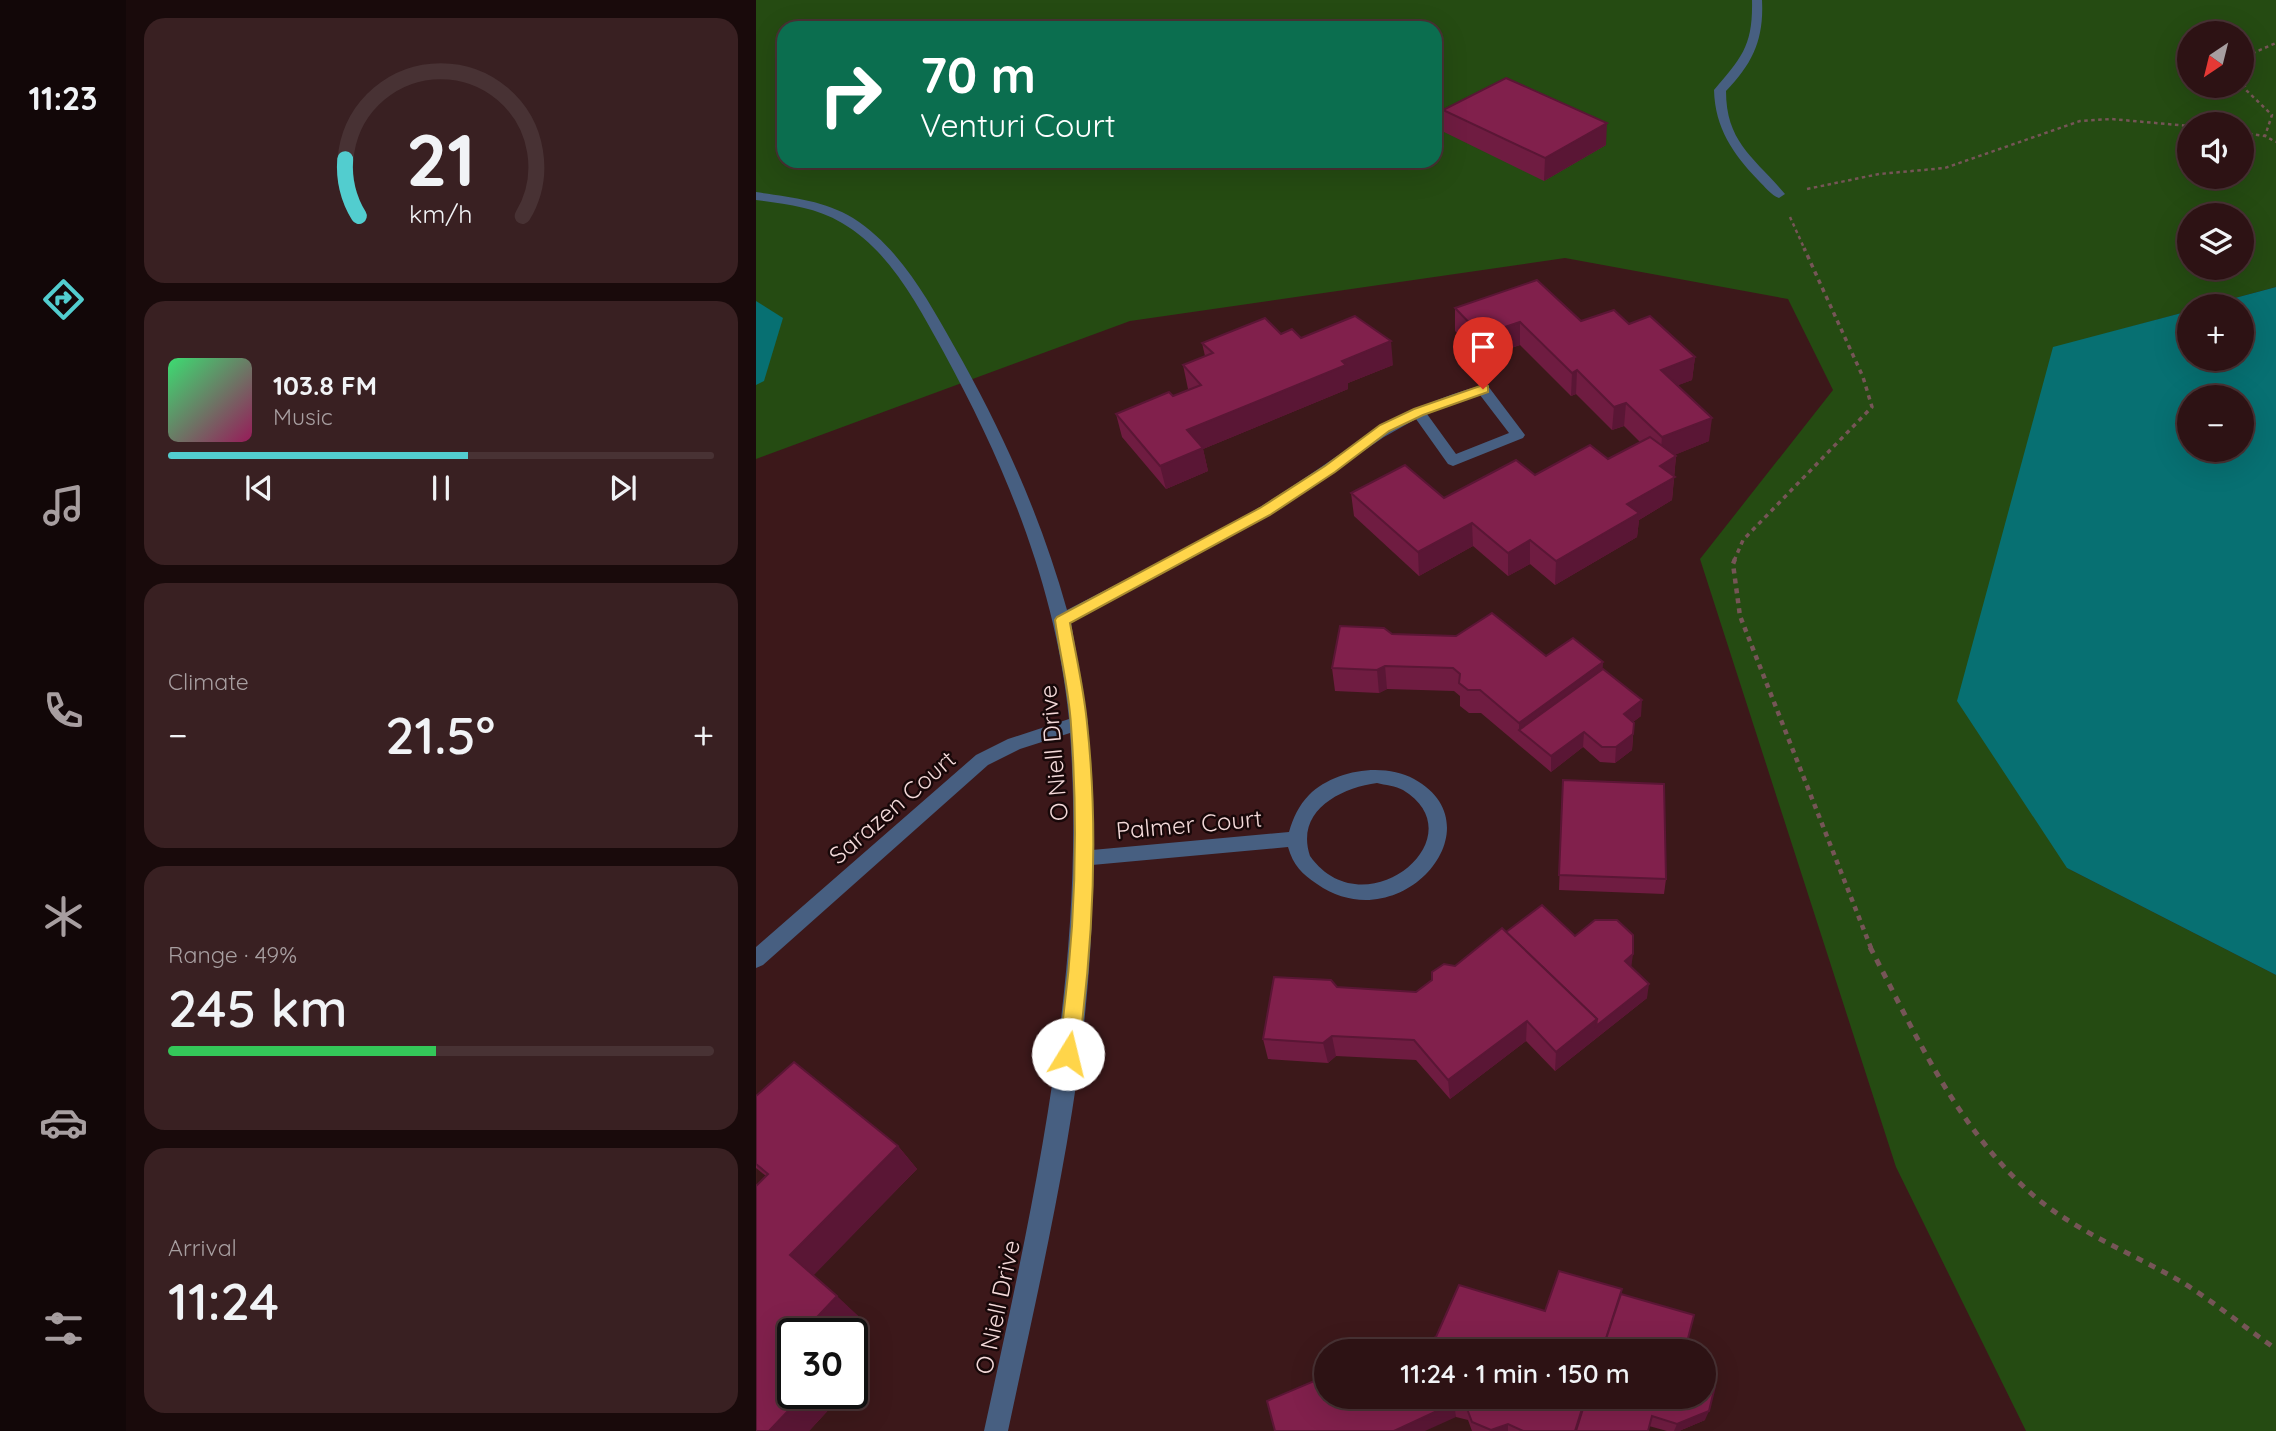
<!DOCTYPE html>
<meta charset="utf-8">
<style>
body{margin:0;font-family:Quicksand,sans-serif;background:#392022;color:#f1f3f6;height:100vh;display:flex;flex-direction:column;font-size:26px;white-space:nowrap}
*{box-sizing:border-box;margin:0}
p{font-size:23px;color:#a79ea0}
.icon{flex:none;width:38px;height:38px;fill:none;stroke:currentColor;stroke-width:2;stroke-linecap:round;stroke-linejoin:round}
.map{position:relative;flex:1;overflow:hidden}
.side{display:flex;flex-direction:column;gap:18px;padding:18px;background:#190a0b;width:630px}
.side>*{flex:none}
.guide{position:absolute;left:21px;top:21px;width:665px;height:147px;border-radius:21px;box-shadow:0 7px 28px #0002,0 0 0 2px #483234;background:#0b6e4f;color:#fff;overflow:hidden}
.needle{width:46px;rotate:215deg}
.fabs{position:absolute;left:1421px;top:21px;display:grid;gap:14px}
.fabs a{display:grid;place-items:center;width:77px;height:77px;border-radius:50%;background:#2d1214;box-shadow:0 7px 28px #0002,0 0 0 2px #483234;font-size:35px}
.speed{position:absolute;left:21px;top:1318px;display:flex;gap:14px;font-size:35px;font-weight:700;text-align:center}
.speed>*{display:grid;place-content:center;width:91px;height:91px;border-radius:50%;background:#2d1214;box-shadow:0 7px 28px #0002,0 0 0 2px #483234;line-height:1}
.speed .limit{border:4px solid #111;border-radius:10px;background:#fff;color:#111}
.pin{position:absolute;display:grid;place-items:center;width:60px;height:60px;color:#fff;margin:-72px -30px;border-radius:50% 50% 50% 0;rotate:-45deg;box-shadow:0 0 7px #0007}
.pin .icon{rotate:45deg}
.me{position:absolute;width:77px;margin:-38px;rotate:9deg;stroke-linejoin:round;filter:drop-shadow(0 0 5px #0008)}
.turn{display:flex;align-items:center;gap:24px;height:147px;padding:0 28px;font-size:32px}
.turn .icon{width:91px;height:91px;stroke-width:2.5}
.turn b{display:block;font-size:49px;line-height:60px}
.big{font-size:52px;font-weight:600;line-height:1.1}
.side .tile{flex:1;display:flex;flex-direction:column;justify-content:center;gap:10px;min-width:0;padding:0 24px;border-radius:21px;background:#392022}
.side .dial{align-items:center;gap:0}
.dial svg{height:182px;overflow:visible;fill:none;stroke:#483234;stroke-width:7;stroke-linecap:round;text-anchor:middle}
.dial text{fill:#f1f3f6;stroke:none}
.song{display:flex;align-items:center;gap:21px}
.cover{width:84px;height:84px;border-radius:10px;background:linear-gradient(135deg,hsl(140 70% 55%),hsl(330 70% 35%))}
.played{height:7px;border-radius:4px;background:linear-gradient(90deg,#52cdcf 55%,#483234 55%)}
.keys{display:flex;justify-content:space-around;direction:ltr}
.heat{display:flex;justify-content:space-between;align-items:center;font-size:38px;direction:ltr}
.charge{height:10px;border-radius:5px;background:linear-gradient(90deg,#34c759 49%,#483234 0)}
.trip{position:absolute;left:558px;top:1339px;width:402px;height:70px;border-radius:35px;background:#2d1214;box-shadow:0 7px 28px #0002,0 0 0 2px #483234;font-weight:600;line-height:70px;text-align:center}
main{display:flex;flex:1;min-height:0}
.dock{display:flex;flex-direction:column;width:126px;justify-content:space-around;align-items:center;background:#120708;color:#a79ea0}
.dock .icon{width:49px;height:49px}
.dock .current{color:#52cdcf}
.dock b{font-size:32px;color:#f1f3f6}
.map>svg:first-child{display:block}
</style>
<main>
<nav class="dock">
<b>11:23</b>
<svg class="icon current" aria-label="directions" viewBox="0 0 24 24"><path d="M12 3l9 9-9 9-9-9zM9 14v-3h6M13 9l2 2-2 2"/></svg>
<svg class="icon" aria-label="music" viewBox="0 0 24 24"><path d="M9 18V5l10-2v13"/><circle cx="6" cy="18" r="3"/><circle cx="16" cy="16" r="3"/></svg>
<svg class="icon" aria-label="phone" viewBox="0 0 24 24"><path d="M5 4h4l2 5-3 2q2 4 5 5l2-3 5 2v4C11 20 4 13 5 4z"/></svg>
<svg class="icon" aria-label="climate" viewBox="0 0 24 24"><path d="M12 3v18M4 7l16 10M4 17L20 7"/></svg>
<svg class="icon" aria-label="car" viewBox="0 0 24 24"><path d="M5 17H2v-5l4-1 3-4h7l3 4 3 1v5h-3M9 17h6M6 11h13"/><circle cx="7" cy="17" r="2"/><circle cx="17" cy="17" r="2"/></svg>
<svg class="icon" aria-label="filters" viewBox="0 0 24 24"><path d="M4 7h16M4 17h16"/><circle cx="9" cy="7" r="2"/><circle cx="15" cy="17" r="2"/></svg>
</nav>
<section class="side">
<div class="tile dial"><svg viewBox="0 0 100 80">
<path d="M14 69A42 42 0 1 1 86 69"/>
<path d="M14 69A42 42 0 0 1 8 44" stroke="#52cdcf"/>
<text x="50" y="56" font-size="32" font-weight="700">21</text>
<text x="50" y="72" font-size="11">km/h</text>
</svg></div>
<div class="tile">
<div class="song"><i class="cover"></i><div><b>103.8 FM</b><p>Music</p></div></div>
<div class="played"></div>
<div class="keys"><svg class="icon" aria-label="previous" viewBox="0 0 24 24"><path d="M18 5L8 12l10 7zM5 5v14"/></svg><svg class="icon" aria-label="pause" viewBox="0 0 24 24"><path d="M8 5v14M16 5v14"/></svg><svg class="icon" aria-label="next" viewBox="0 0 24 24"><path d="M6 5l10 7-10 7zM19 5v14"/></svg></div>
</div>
<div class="tile"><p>Climate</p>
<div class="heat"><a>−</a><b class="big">21.5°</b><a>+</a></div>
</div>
<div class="tile"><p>Range · 49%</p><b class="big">245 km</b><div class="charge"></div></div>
<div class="tile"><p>Arrival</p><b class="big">11:24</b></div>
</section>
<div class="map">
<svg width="1520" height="1431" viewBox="0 0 1520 1431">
<rect width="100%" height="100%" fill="#3c181a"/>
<!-- green -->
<path fill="#254b12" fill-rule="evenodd" d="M0 0H1520V287L1449 306H1433V311L1297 348 1311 868 1520 975V1431H1270L1140 1167 944 559 1077 390 1032 299 809 258 374 321 0 459ZM28 28H679V161H28ZM1433 33H1486V86H1433ZM1433 124H1486V177H1433ZM1433 215H1486V268H1433Z"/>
<!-- water -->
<g fill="#077072" fill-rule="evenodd">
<path d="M1520 287V975L1311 868 1201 701 1297 347 1433 311V359H1486V306H1449ZM1433 397H1486V450H1433Z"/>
<polygon points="0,301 27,318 8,381 0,385"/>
</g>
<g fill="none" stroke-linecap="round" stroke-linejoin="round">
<!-- path-far3 -->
<g stroke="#765557" stroke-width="2.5" stroke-dasharray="3.5 3.5" stroke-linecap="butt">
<polyline points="1486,63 1497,53 1520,43"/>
<polyline points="1486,77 1490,90 1516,115 1509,136"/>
<polyline points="1486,133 1509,136 1520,142"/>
<polyline points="1051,189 1123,174 1189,168 1324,121 1355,119 1433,126"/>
<polyline points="1034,217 1049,250"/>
</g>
<!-- path-far2 -->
<polyline stroke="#765557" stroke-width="3.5" stroke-dasharray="4.5 4.5" stroke-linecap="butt" points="978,561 987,540 1116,407 1107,377 1048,248"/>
<!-- path-far1 -->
<polyline stroke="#765557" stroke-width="4.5" stroke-dasharray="5 5" stroke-linecap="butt" points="979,559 977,564 984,616 1115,948"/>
<!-- path -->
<path stroke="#765557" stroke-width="5" stroke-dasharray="7 7" stroke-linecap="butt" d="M1114 947C1158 1031 1198 1122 1269 1188 1313 1229 1372 1251 1424 1281 1457 1301 1488 1327 1520 1349"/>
<!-- minor -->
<g fill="#475f81" fill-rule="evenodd">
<path d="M996 0H1006C1008 39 997 63 970 91 970 143 999 158 1029 194L1023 198C1015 195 1009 187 1002 180 977 154 959 128 958 90 986 57 997 46 996 0Z"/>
<path d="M0 192C33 197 68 200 97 218 144 248 172 300 198 346 246 430 285 517 311 610 376 576 442 545 504 507 581 460 637 408 727 385L732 386 769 435 767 438 697 466 692 464 660 419 628 437 514 515 315 623 332 723 336 850 533 832C537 818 543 805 553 795 578 770 627 762 658 779 744 826 644 942 561 884 546 874 537 865 532 847L336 865C340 1049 290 1251 252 1431H228C278 1201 331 970 314 733L264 749 232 765 7 965 0 968V947L220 755 252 739 313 719C300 588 250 466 187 351 161 304 134 251 86 223 59 207 30 204 0 200ZM724 395 753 433 700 454 671 414ZM621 783C629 785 640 786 647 790 724 837 608 932 554 856 539 811 584 788 621 783Z"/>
</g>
</g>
<!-- wall -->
<g fill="#6f1c41">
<polygon points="687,110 850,145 788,181 688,132"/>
<polygon points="699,308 825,321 873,324 939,357 936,380 922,385 953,441 918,455 920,456 916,500 883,520 881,537 799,585 774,564 752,576 717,546 663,576 598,516 595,493 688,498 779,475 852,459 884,442 868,426 856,430 820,394 815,396 764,345 725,358 699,331"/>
<polygon points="525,334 545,338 637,365 592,383 592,389 447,449 452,471 410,489 366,437 360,414 417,396 433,390 432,389 427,365 449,356 446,343"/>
<polygon points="636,634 700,636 847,669 885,716 877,722 878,723 876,750 859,763 844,762 827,747 795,772 725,713 713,713 704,706 704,696 698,691 631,689 623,693 579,691 576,668"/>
<polygon points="807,780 910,879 908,894 803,890"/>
<polygon points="750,932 819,936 875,968 891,998 799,1071 770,1041 694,1099 660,1060 580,1056 572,1063 512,1059 507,1039 581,987 660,992"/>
<polygon points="38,1062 142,1146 161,1169 57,1275 102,1316 86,1334 37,1334 37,1393 88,1393 53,1431 0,1431 0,1186 10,1176 0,1168 0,1096"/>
<polygon points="570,1396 948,1396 949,1420 923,1431 911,1431 893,1426 892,1431 716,1431 712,1420 700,1417"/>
</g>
<!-- shaded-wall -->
<g fill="#5a1635">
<polygon points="851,123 850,145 788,181 789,158"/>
<polygon points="764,322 764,345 725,358 725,335"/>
<polygon points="635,341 637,365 592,383 592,389 447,449 452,471 410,489 404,466 431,430 586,361"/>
<polygon points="939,357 936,380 902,393 905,370"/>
<polygon points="821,370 820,394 815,396 816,373"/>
<polygon points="870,403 868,426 856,430 858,407"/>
<polygon points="956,418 953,441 904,461 906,437"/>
<polygon points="920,456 916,500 883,520 881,537 799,585 800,561 871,504 904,466"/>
<polygon points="716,523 717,546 663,576 662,552"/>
<polygon points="774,540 774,564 752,576 752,553"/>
<polygon points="847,662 846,685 763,730 763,723"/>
<polygon points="629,666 631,689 623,693 621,670"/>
<polygon points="886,700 885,716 866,730 868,714"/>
<polygon points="828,732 827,747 795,772 795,756"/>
<polygon points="877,734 876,750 859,763 860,747"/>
<polygon points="877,954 875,969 869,961"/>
<polygon points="893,984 891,998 799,1071 800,1052 841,1019"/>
<polygon points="771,1021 770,1041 694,1099 692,1080"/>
<polygon points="576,1036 580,1056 572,1063 567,1043"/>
<polygon points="142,1146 161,1169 57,1276 34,1255"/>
<polygon points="81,1296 102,1316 86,1334 45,1334"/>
<polygon points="49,1393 88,1393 53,1431 13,1431"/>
<polygon points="698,1403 700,1417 669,1431 638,1431"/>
<polygon points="953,1411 949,1420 923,1431 918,1431 921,1424"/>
<polygon points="752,1424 752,1431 735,1431 735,1430"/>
</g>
<!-- building -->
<g fill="#81204c" stroke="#5a1635" stroke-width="2">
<polygon points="750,78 851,123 789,158 687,110"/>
<polygon points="781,280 825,321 858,310 873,324 894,316 939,357 905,370 956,418 906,437 870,403 858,407 821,370 816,373 764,322 725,335 699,308"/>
<polygon points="599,316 635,341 586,361 590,365 431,430 447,448 404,466 360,414 413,392 417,396 445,385 427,365 457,353 446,343 509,318 525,334 536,329 545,338"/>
<polygon points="894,437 920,456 904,466 919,477 871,504 883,513 800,561 774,540 752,553 716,523 662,552 595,493 649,465 688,498 760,460 779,475 834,445 852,459"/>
<polygon points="736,613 790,656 817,638 847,662 763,723 724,690 712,690 703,683 704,674 697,668 629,666 621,670 576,668 584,626 628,628 636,634 700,636"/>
<polygon points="847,669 886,700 868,714 878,723 877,734 860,747 846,747 828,732 795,756 763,730"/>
<polygon points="807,780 908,784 910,879 803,875"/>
<polygon points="786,905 819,936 839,920 861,920 877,935 877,954 869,961 893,984 840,1026 841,1019 750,932"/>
<polygon points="746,928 841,1019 800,1052 771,1021 692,1080 658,1040 576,1036 567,1043 507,1039 518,977 575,980 581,987 660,992 676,980 676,972 688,964 699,966"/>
<polygon points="38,1062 142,1146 34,1255 81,1296 45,1334 37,1334 37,1393 49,1393 13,1431 0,1431 0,1186 12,1174 0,1164 0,1096"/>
<polygon points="803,1271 866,1289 846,1351 649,1351 680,1337 703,1285 789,1311"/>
<polygon points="865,1294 938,1315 929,1350 934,1351 846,1351"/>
<polygon points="948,1364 959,1386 953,1411 921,1424 896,1416 892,1431 820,1431 831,1396 948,1396"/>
<polygon points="570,1376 570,1396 830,1396 819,1431 767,1431 752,1424 735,1430 716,1422 710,1406 698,1403 638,1431 519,1431 511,1401"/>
</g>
<!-- route -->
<path fill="#ffd54a" stroke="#a68a30" stroke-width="2" d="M727 385 732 386V392L667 415 633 431 579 472 514 515 314 623C320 656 328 690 331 723 343 832 337 945 322 1054L319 1060 312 1063 305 1060 302 1054C319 945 323 835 315 725 313 690 304 655 299 620L301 617 504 508 569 466 624 425 658 409Z"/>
<g text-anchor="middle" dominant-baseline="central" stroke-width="5" stroke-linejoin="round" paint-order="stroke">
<!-- street labels -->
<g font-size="24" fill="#f4dada" stroke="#180809">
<text transform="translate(297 753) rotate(-95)">O Niell Drive</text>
<text transform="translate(136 807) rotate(-41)">Sarazen Court</text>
<text transform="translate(433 824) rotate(-5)">Palmer Court</text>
<text transform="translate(241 1307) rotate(-78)">O Niell Drive</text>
</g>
</g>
</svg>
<div class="fabs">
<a><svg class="needle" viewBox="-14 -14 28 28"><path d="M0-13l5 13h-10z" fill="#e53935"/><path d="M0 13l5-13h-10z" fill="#a79ea0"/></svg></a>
<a><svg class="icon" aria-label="sound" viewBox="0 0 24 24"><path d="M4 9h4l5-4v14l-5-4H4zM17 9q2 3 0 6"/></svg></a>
<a><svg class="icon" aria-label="layers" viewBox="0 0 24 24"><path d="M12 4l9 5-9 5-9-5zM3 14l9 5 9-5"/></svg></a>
<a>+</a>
<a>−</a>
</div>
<div class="speed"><div class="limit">30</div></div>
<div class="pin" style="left:727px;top:389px;background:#d93025"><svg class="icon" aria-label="arrive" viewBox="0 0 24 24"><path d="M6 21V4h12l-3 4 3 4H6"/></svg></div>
<svg class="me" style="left:312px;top:1054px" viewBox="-20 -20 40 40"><circle r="19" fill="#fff"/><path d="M0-13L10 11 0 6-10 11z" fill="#ffd54a"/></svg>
<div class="trip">11:24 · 1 min · 150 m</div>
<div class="guide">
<div class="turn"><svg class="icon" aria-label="right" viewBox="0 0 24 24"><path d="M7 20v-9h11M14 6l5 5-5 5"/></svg><div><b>70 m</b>Venturi Court</div></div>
</div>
</div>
</main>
